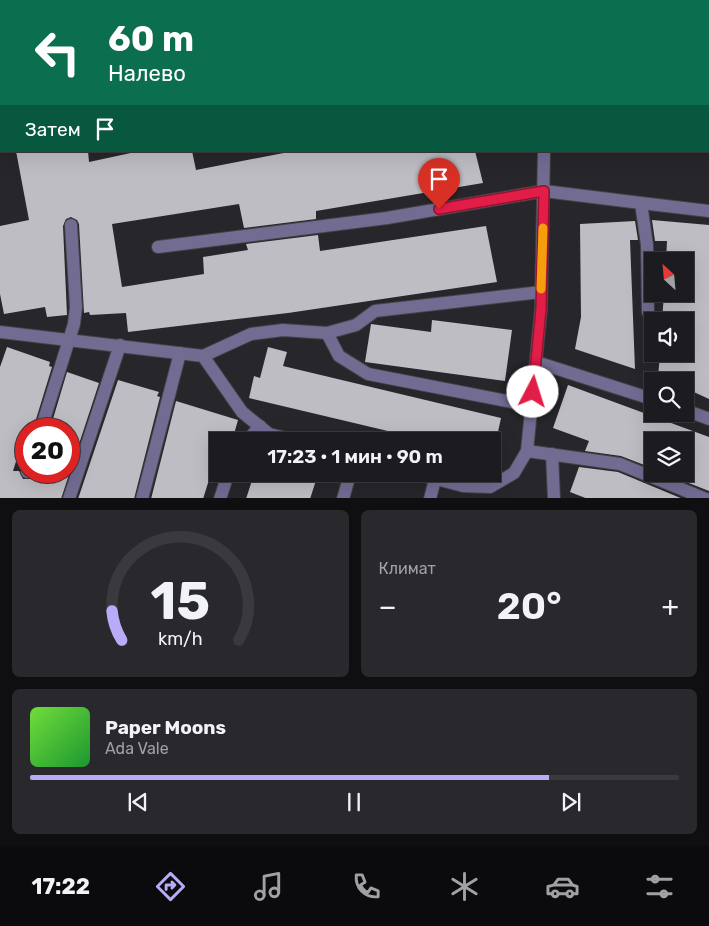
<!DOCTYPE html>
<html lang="ru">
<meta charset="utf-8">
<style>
body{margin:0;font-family:Rubik,sans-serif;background:#29292d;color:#f1f3f6;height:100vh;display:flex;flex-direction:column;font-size:19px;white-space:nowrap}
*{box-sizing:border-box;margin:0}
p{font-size:16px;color:#a0a1a5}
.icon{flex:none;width:28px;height:28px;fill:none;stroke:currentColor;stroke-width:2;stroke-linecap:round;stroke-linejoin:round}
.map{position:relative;height:498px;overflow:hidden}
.panel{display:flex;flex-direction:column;gap:12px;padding:12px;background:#0f0f12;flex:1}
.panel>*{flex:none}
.top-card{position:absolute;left:0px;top:0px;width:710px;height:152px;box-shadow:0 5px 20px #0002,0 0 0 1px #3a3a3e;background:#0b6e4f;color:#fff;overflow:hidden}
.needle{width:32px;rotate:334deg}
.controls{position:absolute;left:644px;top:252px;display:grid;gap:10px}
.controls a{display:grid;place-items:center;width:50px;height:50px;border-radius:0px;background:#1c1c20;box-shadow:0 5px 20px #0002,0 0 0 1px #3a3a3e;font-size:25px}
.speed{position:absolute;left:15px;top:418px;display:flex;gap:10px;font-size:25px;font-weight:700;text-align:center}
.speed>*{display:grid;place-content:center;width:65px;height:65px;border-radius:50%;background:#1c1c20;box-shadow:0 5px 20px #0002,0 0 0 1px #3a3a3e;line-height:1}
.speed .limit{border:8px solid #d22;background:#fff;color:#111}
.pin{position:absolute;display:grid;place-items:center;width:42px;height:42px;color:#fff;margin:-51px -21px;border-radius:50% 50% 50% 0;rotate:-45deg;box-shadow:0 0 5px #0007}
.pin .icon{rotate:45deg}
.me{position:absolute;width:55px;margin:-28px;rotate:5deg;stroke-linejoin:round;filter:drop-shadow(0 0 4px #0008)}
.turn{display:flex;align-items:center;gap:18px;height:105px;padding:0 25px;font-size:22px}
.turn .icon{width:65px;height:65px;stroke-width:2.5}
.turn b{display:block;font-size:35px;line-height:42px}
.then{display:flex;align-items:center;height:48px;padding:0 25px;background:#0003;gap:10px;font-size:19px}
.big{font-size:38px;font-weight:600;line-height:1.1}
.panel .card{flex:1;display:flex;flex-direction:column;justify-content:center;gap:8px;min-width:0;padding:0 18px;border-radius:8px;background:#29292d}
.panel .dial{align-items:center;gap:0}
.dial svg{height:130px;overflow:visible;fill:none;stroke:#3a3a3e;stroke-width:7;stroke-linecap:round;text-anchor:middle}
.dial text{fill:#f1f3f6;stroke:none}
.song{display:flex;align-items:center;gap:15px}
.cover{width:60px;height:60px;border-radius:8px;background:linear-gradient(135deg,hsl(100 70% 55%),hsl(130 70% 35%))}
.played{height:5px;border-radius:2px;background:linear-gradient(90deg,#b9abf7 80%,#3a3a3e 80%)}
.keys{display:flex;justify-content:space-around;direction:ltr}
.heat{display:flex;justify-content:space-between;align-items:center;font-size:28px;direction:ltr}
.panel .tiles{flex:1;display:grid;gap:12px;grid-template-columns:1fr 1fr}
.card:last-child{grid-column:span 2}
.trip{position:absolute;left:209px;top:432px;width:292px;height:50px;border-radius:0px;background:#1c1c20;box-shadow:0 5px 20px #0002,0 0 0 1px #3a3a3e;font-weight:600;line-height:50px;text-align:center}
.tab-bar{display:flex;height:80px;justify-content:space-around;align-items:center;background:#0b0b0d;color:#a0a1a5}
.tab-bar .icon{width:35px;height:35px}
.tab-bar .active{color:#b9abf7}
.tab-bar b{font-size:22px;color:#f1f3f6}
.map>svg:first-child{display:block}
</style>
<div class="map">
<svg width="709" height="499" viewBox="0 0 709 499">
<rect width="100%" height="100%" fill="#26262b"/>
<!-- building -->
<g fill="#bebdc4">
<polygon points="16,151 88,151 89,162 140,151 192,151 196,170 294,151 475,151 483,183 316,211 316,219 244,228 239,204 112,224 122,287 204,274 203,257 248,250 246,244 318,235 320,251 486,226 497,282 288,313 128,332 126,313 90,315 89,312 84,313 79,224 77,220 71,217 66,219 63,226 67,315 47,317 45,307 4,314 0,294 0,226 29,220"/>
<polygon points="652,220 709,225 709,399 685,388 685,381 670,381 658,377 660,354 685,354 685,321 662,321 664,294 685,294 685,261 666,261 667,241 655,241"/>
<polygon points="635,221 638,240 630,240 635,369 575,349 581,317 580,224"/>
<polygon points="432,320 512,330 505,381 365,362 371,324 431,332"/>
<polygon points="7,347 50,362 49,366 52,367 33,429 26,429 13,471 19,471 23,479 31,479 35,471 69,471 69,429 50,429 67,372 99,383 61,499 0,499 0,367"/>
<polygon points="268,347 287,352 283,366 501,418 496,441 430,441 249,398 254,376 260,378"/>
<polygon points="118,380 159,392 157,396 160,397 134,499 78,499"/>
<polygon points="568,385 709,437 709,491 666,474 685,474 685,441 652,441 652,468 621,456 585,451 589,441 553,428"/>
<polygon points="176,401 238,420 232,441 222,438 221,441 218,441 218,451 203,499 151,499"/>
<polygon points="579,467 618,472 683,499 588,499 570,492"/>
<polygon points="254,474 318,474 310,499 246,499"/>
</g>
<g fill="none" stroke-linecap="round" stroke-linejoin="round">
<defs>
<g id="minor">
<polyline points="544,0 544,1"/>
<polyline points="641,203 709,211"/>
<polyline points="158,247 387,218 544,191 641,203 647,245 648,312"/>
<polyline points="0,332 203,356 242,412 269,434 298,441"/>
<polyline points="327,333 339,356 368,374 532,406"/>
<polyline points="203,356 251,334 283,330 327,333 356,325 375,311 541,292"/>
<polyline points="536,362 652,399"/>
<polyline points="685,410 709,419"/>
<polyline points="41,429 74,324 76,307 71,225"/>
<polyline points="247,441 260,426"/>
<polyline points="527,451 620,464 706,499"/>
<polyline points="552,454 554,499"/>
<polyline points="27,472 27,471"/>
<polyline points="418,474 463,486 490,487 514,473 527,451 541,309 544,151"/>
<polyline points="69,499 120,345"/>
<polyline points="142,499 180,353"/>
<polyline points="220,499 228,474"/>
<polyline points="343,499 350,474"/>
<polyline points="430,499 435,479"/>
</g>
</defs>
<!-- minor casing -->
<use href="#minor" stroke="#434347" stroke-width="14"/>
<!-- minor -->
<use href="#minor" stroke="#726c93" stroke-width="12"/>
</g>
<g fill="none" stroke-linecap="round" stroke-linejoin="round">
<defs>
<polyline id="route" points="439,209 544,191 541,309 533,392"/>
</defs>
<!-- route casing -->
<use href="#route" stroke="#92132f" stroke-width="12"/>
<!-- route -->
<use href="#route" stroke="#e11d48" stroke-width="9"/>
<!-- slow -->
<polyline stroke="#f59e0b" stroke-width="9" points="541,289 543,228"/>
</g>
</svg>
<div class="controls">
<a><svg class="needle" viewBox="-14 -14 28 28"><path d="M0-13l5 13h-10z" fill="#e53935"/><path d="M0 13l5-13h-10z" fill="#a0a1a5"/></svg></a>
<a><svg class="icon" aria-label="sound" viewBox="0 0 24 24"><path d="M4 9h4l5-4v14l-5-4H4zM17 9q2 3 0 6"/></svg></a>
<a><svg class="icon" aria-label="search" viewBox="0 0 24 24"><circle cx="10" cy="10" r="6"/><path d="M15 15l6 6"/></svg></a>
<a><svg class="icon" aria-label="layers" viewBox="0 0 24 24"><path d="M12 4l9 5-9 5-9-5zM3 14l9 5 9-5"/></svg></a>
</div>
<div class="speed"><div class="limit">20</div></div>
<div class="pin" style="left:439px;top:209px;background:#d93025"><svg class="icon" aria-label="arrive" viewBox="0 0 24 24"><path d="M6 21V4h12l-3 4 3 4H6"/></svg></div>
<svg class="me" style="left:533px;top:392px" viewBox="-20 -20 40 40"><circle r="19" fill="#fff"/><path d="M0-13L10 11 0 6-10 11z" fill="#e11d48"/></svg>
<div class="trip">17:23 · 1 мин · 90 m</div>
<div class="top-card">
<div class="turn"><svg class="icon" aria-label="left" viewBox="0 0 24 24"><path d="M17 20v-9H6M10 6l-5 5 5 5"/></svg><div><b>60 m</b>Налево</div></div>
<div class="then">Затем<svg class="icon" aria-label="arrive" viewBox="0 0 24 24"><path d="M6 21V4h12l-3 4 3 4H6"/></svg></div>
</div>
</div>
<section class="panel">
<div class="tiles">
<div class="card dial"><svg viewBox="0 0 100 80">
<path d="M14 69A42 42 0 1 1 86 69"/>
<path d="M14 69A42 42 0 0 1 8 51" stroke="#b9abf7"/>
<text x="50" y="56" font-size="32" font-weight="700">15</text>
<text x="50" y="72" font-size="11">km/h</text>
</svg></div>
<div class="card"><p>Климат</p>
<div class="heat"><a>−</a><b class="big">20°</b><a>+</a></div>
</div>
<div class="card">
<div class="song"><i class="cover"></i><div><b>Paper Moons</b><p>Ada Vale</p></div></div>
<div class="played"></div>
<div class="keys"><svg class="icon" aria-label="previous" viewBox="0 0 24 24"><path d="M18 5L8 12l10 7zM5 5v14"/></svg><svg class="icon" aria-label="pause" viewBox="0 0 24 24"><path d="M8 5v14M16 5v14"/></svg><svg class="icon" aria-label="next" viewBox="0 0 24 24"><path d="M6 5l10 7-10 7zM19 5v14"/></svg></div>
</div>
</div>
</section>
<nav class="tab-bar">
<b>17:22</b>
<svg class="icon active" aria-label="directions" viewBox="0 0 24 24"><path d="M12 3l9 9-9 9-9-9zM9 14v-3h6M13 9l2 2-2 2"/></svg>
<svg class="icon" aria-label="music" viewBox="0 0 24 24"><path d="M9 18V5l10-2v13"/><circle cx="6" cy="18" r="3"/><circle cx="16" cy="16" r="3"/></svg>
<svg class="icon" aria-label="phone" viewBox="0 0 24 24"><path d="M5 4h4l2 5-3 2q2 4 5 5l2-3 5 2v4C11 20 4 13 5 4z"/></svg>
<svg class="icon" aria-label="climate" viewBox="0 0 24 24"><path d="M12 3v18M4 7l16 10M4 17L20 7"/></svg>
<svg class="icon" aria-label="car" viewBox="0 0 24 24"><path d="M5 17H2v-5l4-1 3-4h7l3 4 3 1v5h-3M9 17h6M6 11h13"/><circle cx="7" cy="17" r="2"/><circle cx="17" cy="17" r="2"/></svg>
<svg class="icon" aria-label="filters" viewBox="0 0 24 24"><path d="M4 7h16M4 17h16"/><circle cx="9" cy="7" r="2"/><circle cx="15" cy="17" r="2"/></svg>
</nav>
